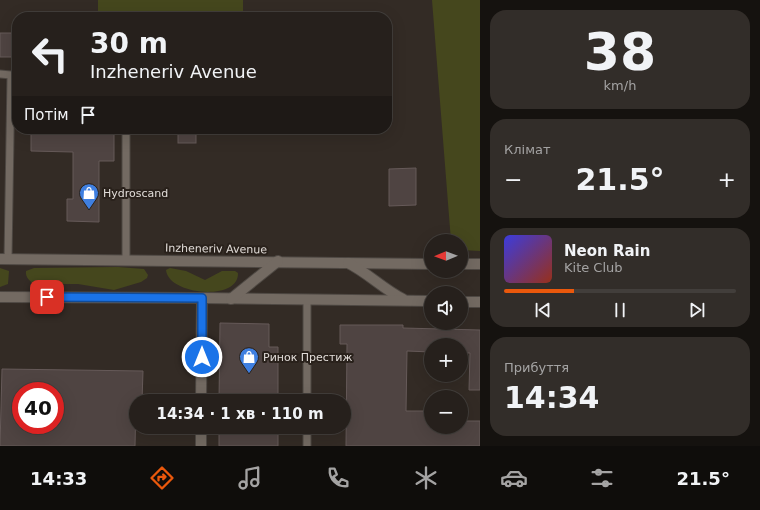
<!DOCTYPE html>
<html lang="uk">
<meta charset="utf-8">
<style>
body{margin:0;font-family:"DejaVu Sans",sans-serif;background:#322d29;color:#f1f3f6;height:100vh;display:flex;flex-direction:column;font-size:15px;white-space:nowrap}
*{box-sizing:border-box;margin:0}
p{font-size:13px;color:#a4a3a3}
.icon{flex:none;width:22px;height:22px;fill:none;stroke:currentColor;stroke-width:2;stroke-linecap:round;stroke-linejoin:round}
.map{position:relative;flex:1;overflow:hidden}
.drawer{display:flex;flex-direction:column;gap:10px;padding:10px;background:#15120f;width:280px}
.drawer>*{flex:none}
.banner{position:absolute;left:12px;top:12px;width:380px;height:122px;border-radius:16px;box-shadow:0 4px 16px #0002,0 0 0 1px #423e3b;background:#26201c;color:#f1f3f6;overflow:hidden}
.needle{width:26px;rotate:269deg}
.buttons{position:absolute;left:424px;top:234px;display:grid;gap:8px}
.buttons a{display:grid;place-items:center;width:44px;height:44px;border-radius:50%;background:#26201c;box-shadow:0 4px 16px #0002,0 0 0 1px #423e3b;font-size:20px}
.speed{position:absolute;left:12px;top:382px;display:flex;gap:8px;font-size:20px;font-weight:700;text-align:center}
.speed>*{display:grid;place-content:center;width:52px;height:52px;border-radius:50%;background:#26201c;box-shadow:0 4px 16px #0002,0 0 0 1px #423e3b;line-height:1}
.speed .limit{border:6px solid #d22;background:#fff;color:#111}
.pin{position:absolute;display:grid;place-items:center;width:34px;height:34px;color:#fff;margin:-17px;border-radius:8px;box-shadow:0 2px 6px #0006}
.me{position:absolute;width:44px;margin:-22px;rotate:0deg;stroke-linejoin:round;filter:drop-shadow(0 0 3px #0008)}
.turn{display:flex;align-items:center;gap:14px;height:84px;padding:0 12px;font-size:18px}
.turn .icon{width:52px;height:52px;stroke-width:2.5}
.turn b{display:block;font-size:28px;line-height:34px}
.then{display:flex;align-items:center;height:38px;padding:0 12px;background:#0003;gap:8px;font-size:15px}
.big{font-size:30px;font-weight:600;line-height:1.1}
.drawer .card{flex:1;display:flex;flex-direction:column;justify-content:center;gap:6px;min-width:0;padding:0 14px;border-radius:16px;background:#322d29}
.drawer .dial{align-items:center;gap:0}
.dial b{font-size:52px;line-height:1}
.song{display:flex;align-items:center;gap:12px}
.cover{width:48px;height:48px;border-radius:6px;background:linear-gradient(135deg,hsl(240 70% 55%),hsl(10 70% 35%))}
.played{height:4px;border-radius:2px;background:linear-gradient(90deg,#ea580c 30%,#423e3b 30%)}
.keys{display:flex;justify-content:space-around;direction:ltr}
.heat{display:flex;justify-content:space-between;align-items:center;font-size:22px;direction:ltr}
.trip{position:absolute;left:129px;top:394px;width:222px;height:40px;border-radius:20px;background:#26201c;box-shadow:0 4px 16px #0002,0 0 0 1px #423e3b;font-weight:600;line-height:40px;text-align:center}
.dock{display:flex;height:64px;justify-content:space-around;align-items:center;background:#0f0d0b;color:#a4a3a3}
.dock .icon{width:28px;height:28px}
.dock .on{color:#ea580c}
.dock b{font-size:18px;color:#f1f3f6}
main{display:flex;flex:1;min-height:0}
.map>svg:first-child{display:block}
</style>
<main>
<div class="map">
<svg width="480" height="446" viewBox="0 0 480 446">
<rect width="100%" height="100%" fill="#332b25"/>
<!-- green -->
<g fill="#45471d">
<rect x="98" y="0" width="145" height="17"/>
<polygon points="432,0 480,0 480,251 461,250 461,241 451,241"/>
<path d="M118 267 144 269 148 275 147 278 141 282 114 290 78 284H35C30 282 25 277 26 271L34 268Z"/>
<polygon points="0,268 9,271 8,284 0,287"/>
<path d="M170 268 186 271 205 280 222 271H235L238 273C239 302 168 295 166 270Z"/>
</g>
<!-- building -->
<g fill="#4f4442" stroke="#665a59" fill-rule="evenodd">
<rect x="0" y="33" width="17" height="24"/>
<polygon points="31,129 114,129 114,161 99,161 99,222 67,221 67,199 73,199 73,152 31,151"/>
<rect x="178" y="129" width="18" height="14"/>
<polygon points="416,168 416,205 389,206 389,169"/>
<polygon points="220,323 269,324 269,347 278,347 278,401 219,401"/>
<polygon points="340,325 403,325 403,328 480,330 480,390 469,390 470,353 461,353 461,345 431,345 431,352 407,351 406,411 431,411 431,427 461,427 461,421 480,421 480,446 346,446 347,344 340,344"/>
<path d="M2 369 143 371 142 401H136L135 446H0ZM21 391H55V425H21Z"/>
<rect x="219" y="427" width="59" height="19"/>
</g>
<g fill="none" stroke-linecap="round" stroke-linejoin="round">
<defs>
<g id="service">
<polyline points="0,74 11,75 8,259"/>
<polyline points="126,260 126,129"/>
<polyline points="307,300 307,401"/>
<polyline points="307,427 307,446"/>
</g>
<g id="minor">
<polyline points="0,259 431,264"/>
<path d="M348 263C368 273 383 289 403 299"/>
<polyline points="461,264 480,264"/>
<polyline points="202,298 431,301"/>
<polyline points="231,299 278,261"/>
<polyline points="461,302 480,302"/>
</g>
<g id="tertiary">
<polyline points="0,297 202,298 201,401"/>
<polyline points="201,446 201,427"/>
</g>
</defs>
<!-- service casing -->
<use href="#service" stroke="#4e4843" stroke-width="9"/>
<!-- minor casing -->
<use href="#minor" stroke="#4e4843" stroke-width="12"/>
<!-- tertiary casing -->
<use href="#tertiary" stroke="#4e4843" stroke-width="12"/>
<!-- service -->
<use href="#service" stroke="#736a62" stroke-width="7"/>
<!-- minor -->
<use href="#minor" stroke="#736a62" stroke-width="10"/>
<!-- tertiary -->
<use href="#tertiary" stroke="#736a62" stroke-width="10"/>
</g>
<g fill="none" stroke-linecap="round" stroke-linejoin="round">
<defs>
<polyline id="route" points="47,297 202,298 202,357"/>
</defs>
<!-- route casing -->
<use href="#route" stroke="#114b97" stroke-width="10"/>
<!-- route -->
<use href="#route" stroke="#1a73e8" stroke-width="7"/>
</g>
<!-- icons -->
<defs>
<symbol id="shop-pin" viewBox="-11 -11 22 30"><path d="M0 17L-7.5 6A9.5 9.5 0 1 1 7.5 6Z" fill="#3f7fe0" stroke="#29211b"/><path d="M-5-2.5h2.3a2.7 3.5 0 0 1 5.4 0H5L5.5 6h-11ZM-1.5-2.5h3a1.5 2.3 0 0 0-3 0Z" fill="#fff"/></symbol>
</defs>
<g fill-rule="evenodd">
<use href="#shop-pin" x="78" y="182" width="22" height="30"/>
<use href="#shop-pin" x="238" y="346" width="22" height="30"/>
</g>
<g text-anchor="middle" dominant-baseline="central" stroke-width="4" stroke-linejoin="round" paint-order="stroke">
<!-- poi labels -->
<g font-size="11" fill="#e1dcd8" stroke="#29211b" text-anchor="start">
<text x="103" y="193">Hydroscand</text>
<text x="263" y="357">Ринок Престиж</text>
</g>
<!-- street labels -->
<g font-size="11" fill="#e1dcd8" stroke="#29211b">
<text transform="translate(216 249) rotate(1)">Inzheneriv Avenue</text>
</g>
</g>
</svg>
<div class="buttons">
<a><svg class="needle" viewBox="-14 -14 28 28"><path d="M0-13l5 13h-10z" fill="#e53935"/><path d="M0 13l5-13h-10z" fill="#a4a3a3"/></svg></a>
<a><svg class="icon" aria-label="sound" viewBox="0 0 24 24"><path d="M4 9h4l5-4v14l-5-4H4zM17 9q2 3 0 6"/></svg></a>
<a>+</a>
<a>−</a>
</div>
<div class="speed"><div class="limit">40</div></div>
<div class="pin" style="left:47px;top:297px;background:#d93025"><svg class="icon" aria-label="arrive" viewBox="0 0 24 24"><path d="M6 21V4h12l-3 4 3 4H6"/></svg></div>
<svg class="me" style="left:202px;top:357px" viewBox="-20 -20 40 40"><circle r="17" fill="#1a73e8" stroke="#fff" stroke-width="3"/><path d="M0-11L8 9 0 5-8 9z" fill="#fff"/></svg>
<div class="trip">14:34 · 1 хв · 110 m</div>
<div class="banner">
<div class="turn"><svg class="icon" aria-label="left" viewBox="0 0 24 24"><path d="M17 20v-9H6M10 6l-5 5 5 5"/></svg><div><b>30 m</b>Inzheneriv Avenue</div></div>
<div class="then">Потім<svg class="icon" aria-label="arrive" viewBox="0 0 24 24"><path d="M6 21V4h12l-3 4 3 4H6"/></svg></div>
</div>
</div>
<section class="drawer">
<div class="card dial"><b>38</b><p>km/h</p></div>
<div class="card"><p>Клімат</p>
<div class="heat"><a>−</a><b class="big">21.5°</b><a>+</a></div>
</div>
<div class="card">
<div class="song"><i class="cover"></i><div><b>Neon Rain</b><p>Kite Club</p></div></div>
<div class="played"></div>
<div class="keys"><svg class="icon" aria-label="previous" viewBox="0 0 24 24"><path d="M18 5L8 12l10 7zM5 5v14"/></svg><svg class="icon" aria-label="pause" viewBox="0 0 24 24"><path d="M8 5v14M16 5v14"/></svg><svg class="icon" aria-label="next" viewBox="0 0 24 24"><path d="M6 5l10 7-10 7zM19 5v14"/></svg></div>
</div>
<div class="card"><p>Прибуття</p><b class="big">14:34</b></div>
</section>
</main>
<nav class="dock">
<b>14:33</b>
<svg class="icon on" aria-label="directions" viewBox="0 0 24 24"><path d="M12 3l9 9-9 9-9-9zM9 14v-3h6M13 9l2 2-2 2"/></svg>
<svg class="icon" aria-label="music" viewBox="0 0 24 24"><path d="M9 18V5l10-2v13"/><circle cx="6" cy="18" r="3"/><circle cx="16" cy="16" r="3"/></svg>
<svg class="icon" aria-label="phone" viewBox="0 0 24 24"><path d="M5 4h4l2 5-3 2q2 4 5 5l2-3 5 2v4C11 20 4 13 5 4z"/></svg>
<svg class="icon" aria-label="climate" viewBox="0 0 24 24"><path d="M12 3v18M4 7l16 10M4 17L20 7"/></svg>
<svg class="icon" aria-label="car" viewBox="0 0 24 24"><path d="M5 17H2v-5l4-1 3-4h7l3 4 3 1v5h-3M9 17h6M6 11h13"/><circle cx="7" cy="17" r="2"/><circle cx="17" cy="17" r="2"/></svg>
<svg class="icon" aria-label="filters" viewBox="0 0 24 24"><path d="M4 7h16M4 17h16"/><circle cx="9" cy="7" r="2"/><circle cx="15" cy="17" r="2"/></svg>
<b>21.5°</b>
</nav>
